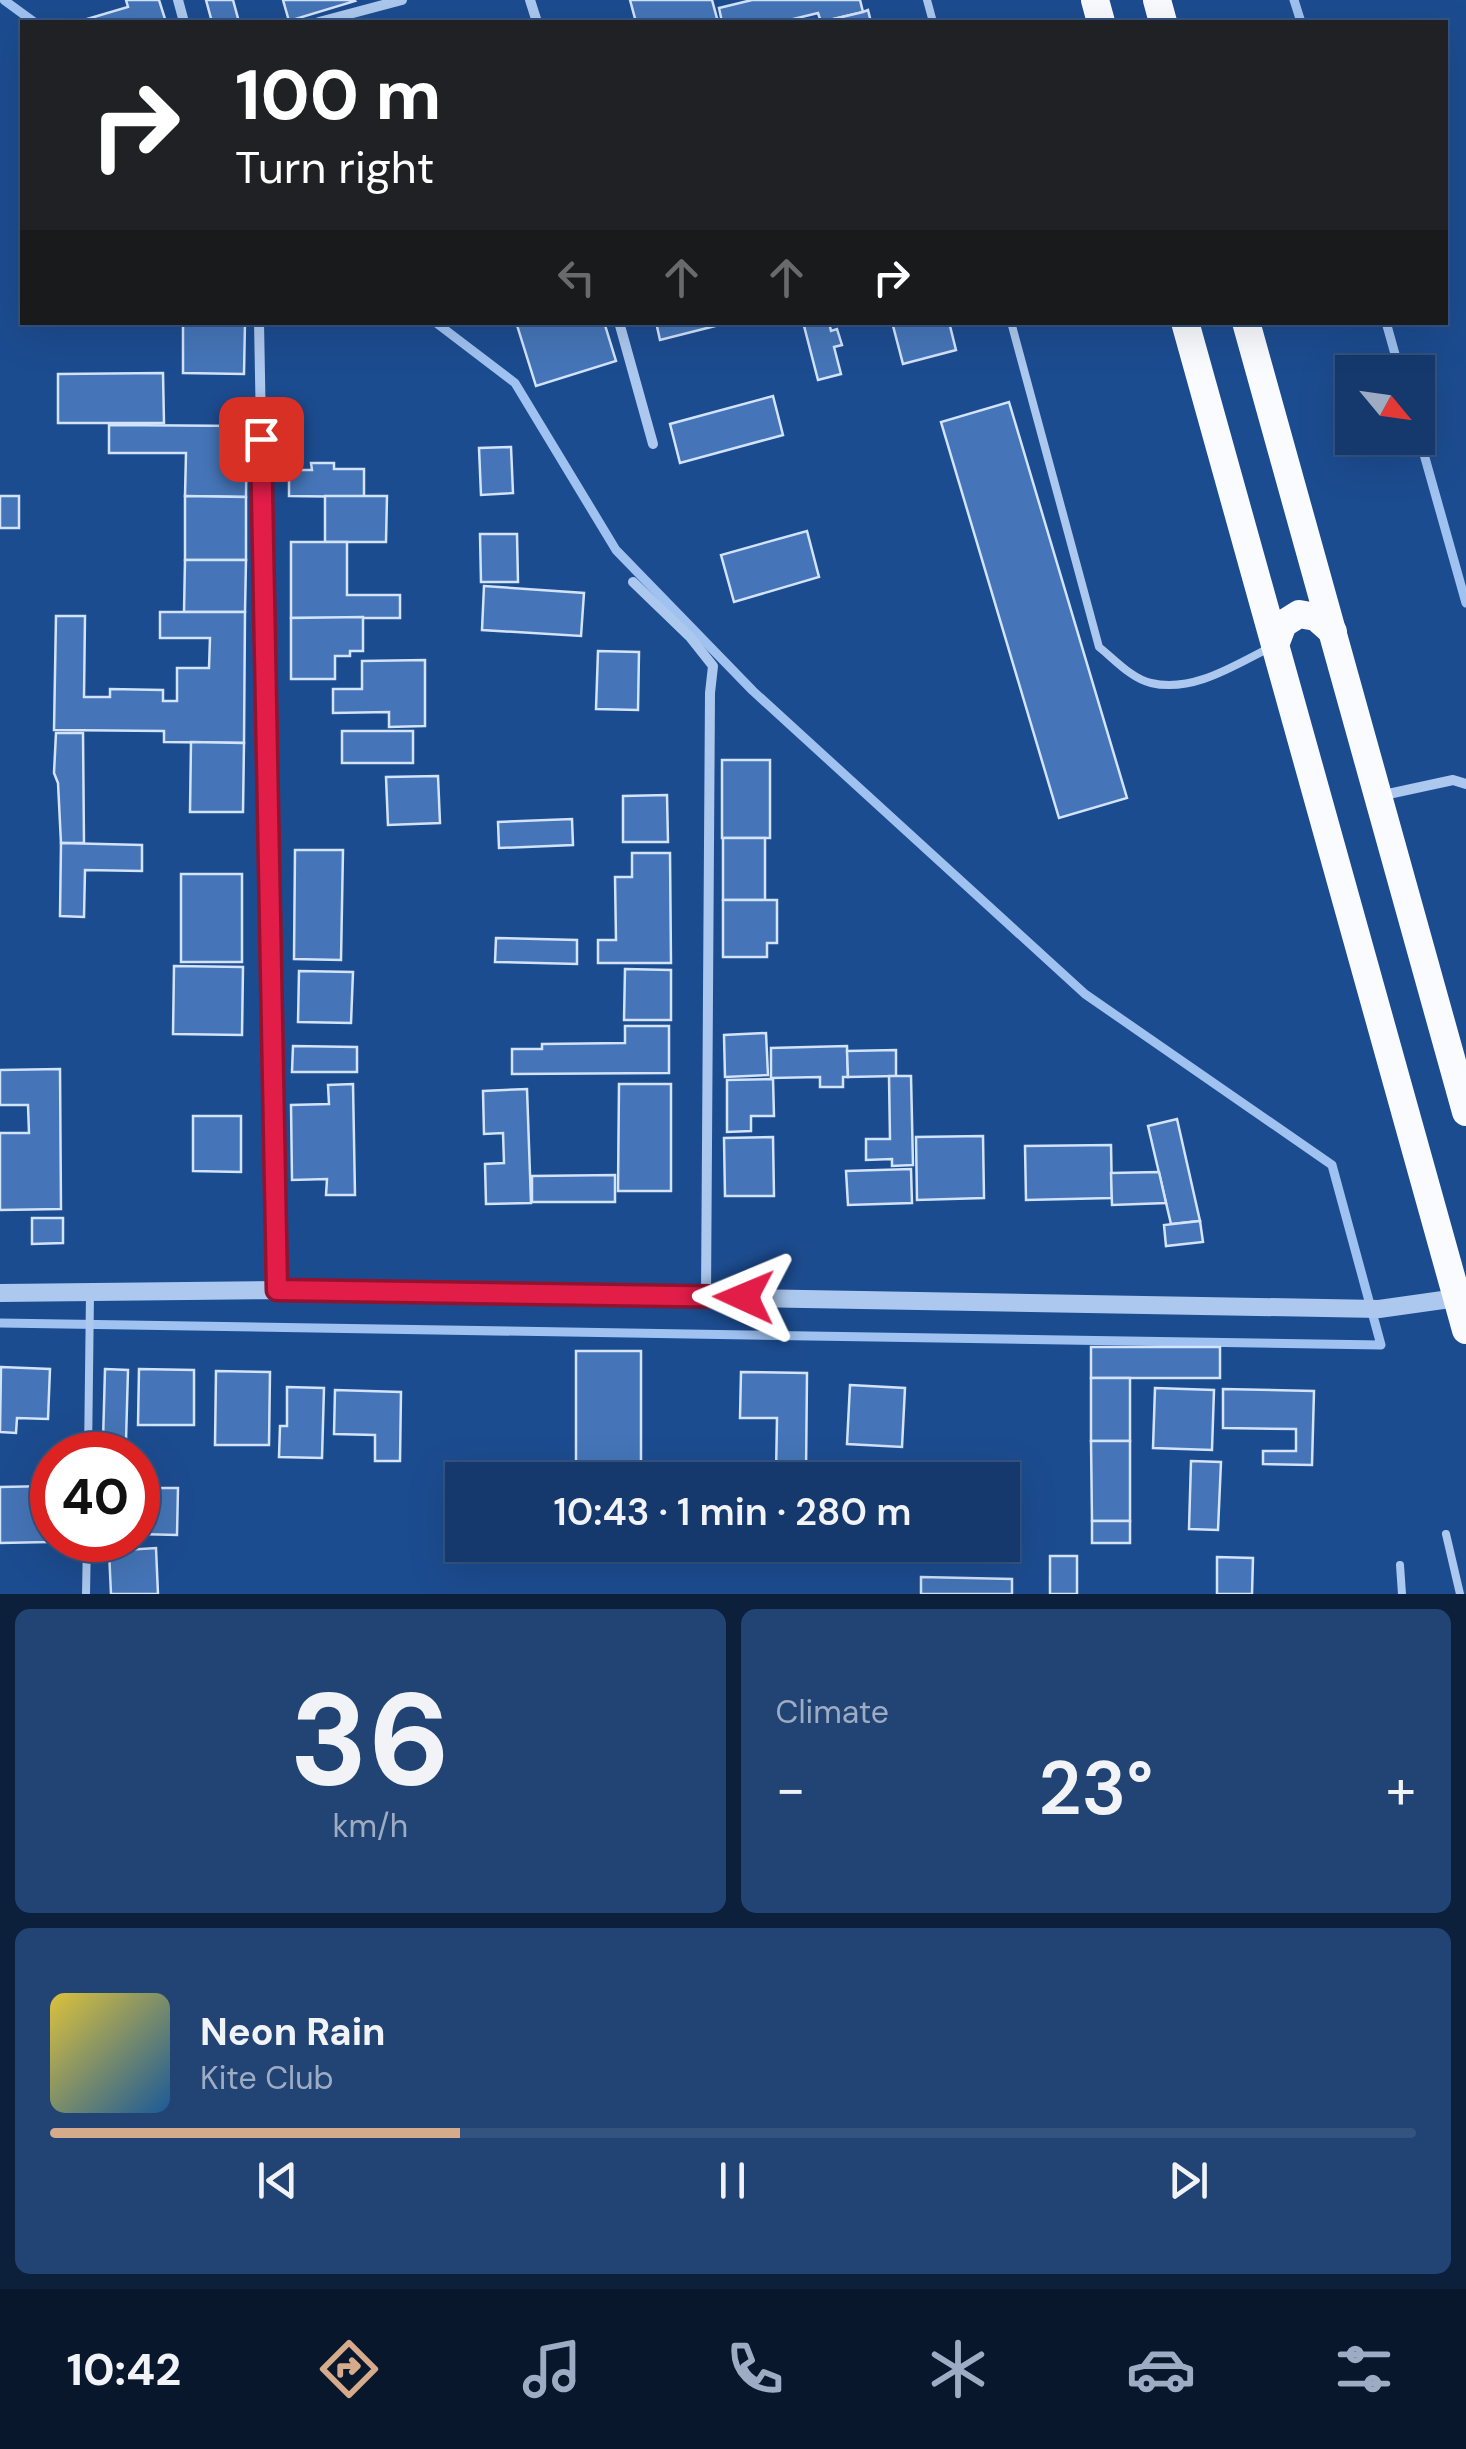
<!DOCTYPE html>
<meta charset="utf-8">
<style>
body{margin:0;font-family:"DM Sans",sans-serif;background:#224474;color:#f1f3f6;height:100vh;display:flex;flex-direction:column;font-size:38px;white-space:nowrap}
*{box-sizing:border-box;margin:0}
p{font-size:32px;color:#9dacc2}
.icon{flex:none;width:55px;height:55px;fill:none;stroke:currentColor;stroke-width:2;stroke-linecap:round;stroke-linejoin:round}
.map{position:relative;height:1594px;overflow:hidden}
.drawer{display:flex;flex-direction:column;gap:15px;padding:15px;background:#0c1f3b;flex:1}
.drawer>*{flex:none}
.banner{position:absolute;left:20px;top:20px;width:1428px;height:305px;border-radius:0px;box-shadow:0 10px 40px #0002,0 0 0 2px #34537f;background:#202124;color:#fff;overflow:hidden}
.needle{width:65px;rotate:119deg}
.tools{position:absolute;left:1335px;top:355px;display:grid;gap:20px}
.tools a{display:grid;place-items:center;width:100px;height:100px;border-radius:0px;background:#15396c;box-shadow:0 10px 40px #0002,0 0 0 2px #34537f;font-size:50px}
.speed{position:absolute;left:30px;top:1432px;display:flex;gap:20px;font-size:50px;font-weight:700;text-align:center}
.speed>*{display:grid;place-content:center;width:130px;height:130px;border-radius:50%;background:#15396c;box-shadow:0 10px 40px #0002,0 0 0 2px #34537f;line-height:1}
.speed .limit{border:15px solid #d22;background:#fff;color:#111}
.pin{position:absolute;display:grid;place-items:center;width:85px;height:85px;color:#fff;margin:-42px;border-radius:20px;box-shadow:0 5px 15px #0006}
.me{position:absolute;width:110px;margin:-55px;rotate:271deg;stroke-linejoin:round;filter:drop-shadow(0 0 8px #0008)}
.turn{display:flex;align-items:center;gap:35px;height:210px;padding:0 50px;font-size:45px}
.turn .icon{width:130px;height:130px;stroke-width:2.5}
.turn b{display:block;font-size:70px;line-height:85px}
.lanes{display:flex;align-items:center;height:95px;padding:0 50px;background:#0003;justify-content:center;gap:50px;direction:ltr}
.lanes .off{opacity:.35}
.big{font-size:75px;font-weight:600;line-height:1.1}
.drawer .card{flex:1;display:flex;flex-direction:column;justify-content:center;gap:15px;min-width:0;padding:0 35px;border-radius:15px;background:#224474}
.drawer .dial{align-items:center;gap:0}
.dial b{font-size:130px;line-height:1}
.song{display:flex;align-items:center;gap:30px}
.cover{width:120px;height:120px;border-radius:15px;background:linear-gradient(135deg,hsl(50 70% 55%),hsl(210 70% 35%))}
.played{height:10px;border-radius:5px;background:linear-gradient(90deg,#d6ab8b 30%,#34537f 30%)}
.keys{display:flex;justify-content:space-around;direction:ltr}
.heat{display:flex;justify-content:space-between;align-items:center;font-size:55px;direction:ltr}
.drawer .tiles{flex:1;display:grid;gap:15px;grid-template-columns:1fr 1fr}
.card:last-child{grid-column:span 2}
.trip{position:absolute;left:445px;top:1462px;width:575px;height:100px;border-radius:0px;background:#15396c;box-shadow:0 10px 40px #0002,0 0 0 2px #34537f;font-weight:600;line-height:100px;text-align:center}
.tab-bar{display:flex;height:160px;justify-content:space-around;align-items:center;background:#08172b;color:#9dacc2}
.tab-bar .icon{width:70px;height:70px}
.tab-bar .active{color:#d6ab8b}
.tab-bar b{font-size:45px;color:#f1f3f6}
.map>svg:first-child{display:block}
</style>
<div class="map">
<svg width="1466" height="1594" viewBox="0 0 1466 1594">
<rect width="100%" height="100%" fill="#1c4c90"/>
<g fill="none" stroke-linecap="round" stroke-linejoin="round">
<!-- stream -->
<g stroke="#9fc2f0" stroke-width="9">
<polyline points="4,0 34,22"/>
<polyline points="1294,0 1301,22"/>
<polyline points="1386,322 1400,372"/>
<polyline points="1418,433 1466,603"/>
<polyline points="0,1323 1381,1345 1332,1165 1085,994 753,691 616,550 515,383 435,322"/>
</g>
</g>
<!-- building -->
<g fill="#4575b8" stroke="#d2e3fa" stroke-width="2.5">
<polygon points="126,0 159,0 166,22 77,22 128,7"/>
<polygon points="206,0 233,0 239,22 212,22"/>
<polygon points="283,0 354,0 355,1 289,21"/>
<polygon points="630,0 712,0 718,22 636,22"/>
<polygon points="752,0 860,0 863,12 821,22 818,13 781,22 722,22 719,8"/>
<polygon points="868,10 871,22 821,22 863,12"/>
<polygon points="183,322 245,322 244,374 183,373"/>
<polygon points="516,322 604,322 616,361 536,386"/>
<polygon points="656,322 731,322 660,340"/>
<polygon points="803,322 829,322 831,331 837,329 842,345 834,347 841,374 818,380"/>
<polygon points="892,322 949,322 956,350 903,364"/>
<polygon points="163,373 164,423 58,423 58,374"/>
<polygon points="773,396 783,435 680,463 670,424"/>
<polygon points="1009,402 1127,798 1059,818 941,422"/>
<polygon points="109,425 247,426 246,497 185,496 186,453 109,453"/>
<polygon points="511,447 513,493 481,495 479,448"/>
<polygon points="311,463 334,463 334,469 364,469 364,497 289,496 289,470 312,470"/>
<rect x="0" y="496" width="19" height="32"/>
<polygon points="185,496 246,497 246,560 185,560"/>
<polygon points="325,496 387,496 386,542 325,542"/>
<polygon points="807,531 819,577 734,602 721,555"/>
<polygon points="480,534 517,534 518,582 481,582"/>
<polygon points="291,542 347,542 347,595 400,595 400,618 291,618"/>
<polygon points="185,560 246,560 245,612 184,612"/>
<polygon points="484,586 584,593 581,636 482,630"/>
<polygon points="160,612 245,612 244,743 164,742 164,731 54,730 56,616 85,616 84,697 110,697 110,689 163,690 163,701 177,701 177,668 209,668 210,638 160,638"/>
<polygon points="363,617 363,651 350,651 350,656 335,656 335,679 291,679 291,618"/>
<polygon points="598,651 639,652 638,710 596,709"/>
<polygon points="425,660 425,726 389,727 389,712 333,713 333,689 362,689 362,661"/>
<rect x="342" y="731" width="71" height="32"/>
<polygon points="56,733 83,733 84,843 61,843 58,783 54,773"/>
<polygon points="191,742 244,743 243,812 190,812"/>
<rect x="722" y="760" width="48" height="78"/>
<polygon points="438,776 440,823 388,825 386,777"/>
<polygon points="667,795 668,842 623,842 623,796"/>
<polygon points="572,819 573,845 499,848 498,822"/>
<rect x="723" y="838" width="42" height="62"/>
<polygon points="61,843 142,845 142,871 85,870 84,917 60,916"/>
<polygon points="295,850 343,850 341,960 294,959"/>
<polygon points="632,853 670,853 671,963 598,963 598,940 616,940 615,877 632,877"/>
<rect x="181" y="874" width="61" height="88"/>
<polygon points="723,900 777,900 777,943 767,943 767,957 723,957"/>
<polygon points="496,938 577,940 577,964 495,962"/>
<polygon points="174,966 243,967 242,1035 173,1034"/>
<polygon points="625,969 671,970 671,1020 624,1020"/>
<polygon points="299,971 353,972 351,1023 298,1022"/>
<polygon points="625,1026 669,1026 669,1073 512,1074 512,1049 542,1049 542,1044 625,1043"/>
<polygon points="766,1033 768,1075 725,1077 724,1035"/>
<polygon points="293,1046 357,1047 357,1072 292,1072"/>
<polygon points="847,1046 848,1077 843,1077 843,1087 820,1087 820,1077 771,1078 771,1048"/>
<polygon points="896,1050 896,1076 848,1077 847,1051"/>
<polygon points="60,1069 61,1209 0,1210 0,1133 29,1133 28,1105 0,1105 0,1070"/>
<polygon points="889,1076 911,1076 913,1165 892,1166 892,1159 866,1160 866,1139 890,1139"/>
<polygon points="773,1079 774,1116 751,1116 751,1131 727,1132 727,1080"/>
<polygon points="353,1084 355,1195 326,1195 327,1179 292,1180 291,1105 329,1104 328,1085"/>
<polygon points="619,1084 671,1084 671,1191 618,1191"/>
<polygon points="527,1089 531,1203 486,1204 485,1164 504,1163 503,1133 484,1134 483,1091"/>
<polygon points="193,1116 241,1116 241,1172 193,1171"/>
<polygon points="1177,1119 1200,1221 1171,1224 1148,1126"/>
<polygon points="983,1136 984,1198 917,1200 916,1137"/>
<polygon points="773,1137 774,1196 725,1196 724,1138"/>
<polygon points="1111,1145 1112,1198 1026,1200 1025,1146"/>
<polygon points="911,1169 912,1203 848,1205 846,1171"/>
<polygon points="1159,1172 1166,1203 1112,1205 1111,1173"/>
<polygon points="615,1175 615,1202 532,1202 532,1176"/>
<polygon points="32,1218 63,1218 63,1243 32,1244"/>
<polygon points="1200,1221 1203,1242 1166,1246 1164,1225"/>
<rect x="1091" y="1347" width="129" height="31"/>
<rect x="576" y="1351" width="65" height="129"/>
<polygon points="1,1367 50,1369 48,1419 17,1418 16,1433 0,1432"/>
<polygon points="105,1369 128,1370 126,1441 103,1441"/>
<polygon points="139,1369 194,1370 194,1425 138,1425"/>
<polygon points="216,1371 270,1372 269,1445 215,1445"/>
<polygon points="741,1372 807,1373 806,1474 776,1474 777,1418 740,1418"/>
<rect x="1091" y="1378" width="39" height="63"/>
<polygon points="850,1385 905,1388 902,1447 847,1444"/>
<polygon points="287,1387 324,1388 322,1458 279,1457 280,1426 287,1426"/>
<polygon points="1155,1388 1214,1390 1212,1450 1153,1448"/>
<polygon points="1223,1389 1314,1391 1312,1465 1263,1464 1263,1451 1296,1451 1296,1429 1223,1428"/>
<polygon points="335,1390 401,1392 400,1461 375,1461 375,1435 334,1434"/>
<polygon points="1091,1441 1130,1441 1130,1521 1092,1521"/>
<polygon points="1191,1461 1221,1462 1218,1530 1189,1529"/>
<polygon points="810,1462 848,1462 847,1480 810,1480"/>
<polygon points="49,1486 49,1542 0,1543 0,1487"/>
<polygon points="138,1488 178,1488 177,1535 138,1534"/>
<rect x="1092" y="1521" width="38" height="22"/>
<rect x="653" y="1545" width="88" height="3"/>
<polygon points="156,1548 158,1594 111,1594 109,1551"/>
<rect x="1050" y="1556" width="27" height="38"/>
<polygon points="1217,1557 1253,1558 1252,1594 1217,1594"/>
<polygon points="921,1577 1012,1579 1012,1594 921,1594"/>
</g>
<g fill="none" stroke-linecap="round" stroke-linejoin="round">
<!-- service -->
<g stroke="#acc8ee" stroke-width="8">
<polyline points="927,0 933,22"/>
<path d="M1011 322 1099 647C1114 659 1132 679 1151 683 1193 693 1235 665 1271 647"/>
<polyline points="88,1455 90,1294"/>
<polyline points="1446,1534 1460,1594"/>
<polyline points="1400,1565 1402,1594"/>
<polyline points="86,1594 87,1540"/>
</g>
<!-- minor -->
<g stroke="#acc8ee" stroke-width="10">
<polyline points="178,0 184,22"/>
<polyline points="530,0 537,22"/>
<polyline points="319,22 402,0"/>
<polyline points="259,322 277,1290"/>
<polyline points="619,322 653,444"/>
<polyline points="633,582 690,637 713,666 710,693 706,1296"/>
<polyline points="1379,796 1453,780 1466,784"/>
</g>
<!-- tertiary -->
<polyline stroke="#acc8ee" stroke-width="18" points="0,1293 277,1290 1379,1309 1457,1298"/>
<!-- trunk -->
<g stroke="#f9fbff" stroke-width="28">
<polyline points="1095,0 1101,22"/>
<polyline points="1157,0 1163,22"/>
<polyline points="1185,322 1466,1330"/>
<polyline points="1246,322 1466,1112"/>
<polyline points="1275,645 1283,624 1299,614 1316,617 1333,632"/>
</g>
</g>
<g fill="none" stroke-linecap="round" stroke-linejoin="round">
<defs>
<polyline id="route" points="261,439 277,1290 744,1297"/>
</defs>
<!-- route casing -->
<use href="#route" stroke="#92132f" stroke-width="25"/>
<!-- route -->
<use href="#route" stroke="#e11d48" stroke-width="18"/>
</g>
</svg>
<div class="tools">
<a><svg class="needle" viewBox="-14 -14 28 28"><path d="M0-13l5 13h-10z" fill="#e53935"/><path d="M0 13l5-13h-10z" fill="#9dacc2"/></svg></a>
</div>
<div class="speed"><div class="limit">40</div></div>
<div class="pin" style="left:261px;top:439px;background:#d93025"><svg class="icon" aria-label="arrive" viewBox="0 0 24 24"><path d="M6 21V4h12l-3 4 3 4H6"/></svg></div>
<svg class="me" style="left:744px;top:1297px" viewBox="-20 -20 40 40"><path d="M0-17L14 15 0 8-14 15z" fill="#e11d48" stroke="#fff" stroke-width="4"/></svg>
<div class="trip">10:43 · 1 min · 280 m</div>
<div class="banner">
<div class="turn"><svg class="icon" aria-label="right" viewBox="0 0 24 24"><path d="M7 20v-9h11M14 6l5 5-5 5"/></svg><div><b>100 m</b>Turn right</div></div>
<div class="lanes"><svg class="icon off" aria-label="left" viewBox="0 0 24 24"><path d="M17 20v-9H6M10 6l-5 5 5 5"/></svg><svg class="icon off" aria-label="ahead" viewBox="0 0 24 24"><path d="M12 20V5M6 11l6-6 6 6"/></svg><svg class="icon off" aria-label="ahead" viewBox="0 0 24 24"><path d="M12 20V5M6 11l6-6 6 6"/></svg><svg class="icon" aria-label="right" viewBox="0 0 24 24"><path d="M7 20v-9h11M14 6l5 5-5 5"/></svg></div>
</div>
</div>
<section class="drawer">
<div class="tiles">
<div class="card dial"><b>36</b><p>km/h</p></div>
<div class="card"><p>Climate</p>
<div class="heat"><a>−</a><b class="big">23°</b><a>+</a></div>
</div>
<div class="card">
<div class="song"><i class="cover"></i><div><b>Neon Rain</b><p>Kite Club</p></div></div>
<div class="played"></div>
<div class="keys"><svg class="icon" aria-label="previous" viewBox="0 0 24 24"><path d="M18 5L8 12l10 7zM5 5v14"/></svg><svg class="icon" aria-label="pause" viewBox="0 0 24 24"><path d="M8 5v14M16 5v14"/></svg><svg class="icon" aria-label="next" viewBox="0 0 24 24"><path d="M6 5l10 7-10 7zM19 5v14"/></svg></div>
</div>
</div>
</section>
<nav class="tab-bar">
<b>10:42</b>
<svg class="icon active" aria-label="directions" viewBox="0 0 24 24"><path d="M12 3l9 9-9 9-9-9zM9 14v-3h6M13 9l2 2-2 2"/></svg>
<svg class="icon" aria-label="music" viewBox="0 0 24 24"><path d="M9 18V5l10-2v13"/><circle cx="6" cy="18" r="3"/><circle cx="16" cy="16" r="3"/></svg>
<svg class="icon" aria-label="phone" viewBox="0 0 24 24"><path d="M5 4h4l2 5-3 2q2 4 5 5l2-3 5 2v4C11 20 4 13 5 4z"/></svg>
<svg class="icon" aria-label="climate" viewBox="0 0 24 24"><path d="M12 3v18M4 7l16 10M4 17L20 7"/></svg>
<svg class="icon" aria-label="car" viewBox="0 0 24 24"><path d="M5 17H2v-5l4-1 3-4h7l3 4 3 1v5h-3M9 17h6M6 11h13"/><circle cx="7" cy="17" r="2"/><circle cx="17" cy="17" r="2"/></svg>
<svg class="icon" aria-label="filters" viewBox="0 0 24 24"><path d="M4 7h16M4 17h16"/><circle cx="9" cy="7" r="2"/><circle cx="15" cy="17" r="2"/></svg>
</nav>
